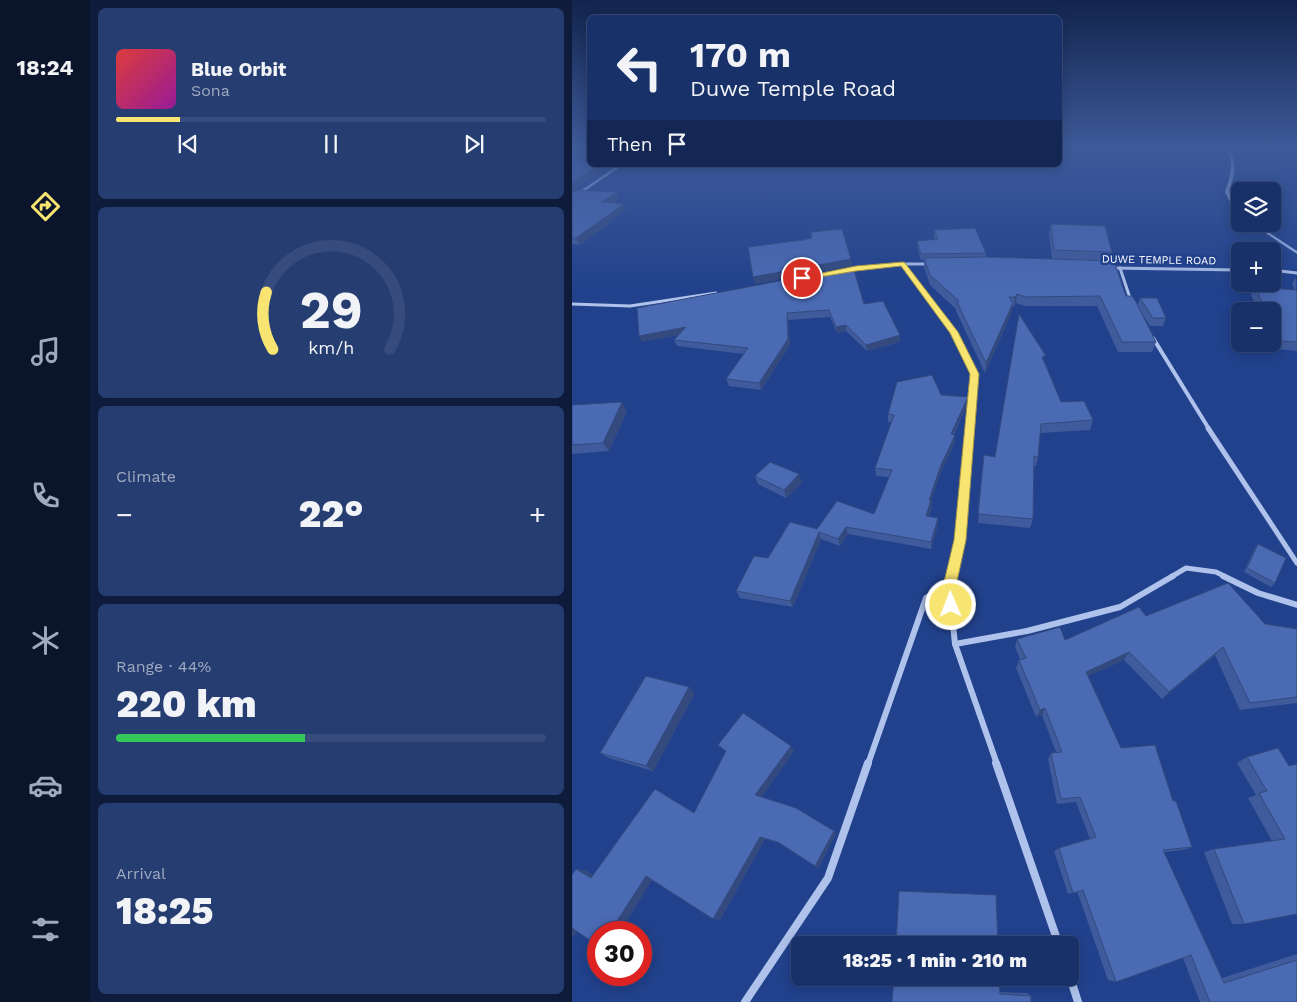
<!DOCTYPE html>
<meta charset="utf-8">
<style>
body{margin:0;font-family:"Work Sans",sans-serif;background:#263d71;color:#f1f3f6;height:100vh;display:flex;flex-direction:column;font-size:19px;white-space:nowrap}
*{box-sizing:border-box;margin:0}
p{font-size:16px;color:#9fa9c0}
.icon{flex:none;width:28px;height:28px;fill:none;stroke:currentColor;stroke-width:2;stroke-linecap:round;stroke-linejoin:round}
.map{position:relative;flex:1;overflow:hidden}
.drawer{display:flex;flex-direction:column;gap:8px;padding:8px;background:#0e1b3a;width:482px}
.drawer>*{flex:none}
.banner{position:absolute;left:15px;top:15px;width:475px;height:152px;border-radius:8px;box-shadow:0 2px 12px #0003,0 0 0 1px #374c7d;background:#193169;color:#f1f3f6;overflow:hidden}
.buttons{position:absolute;left:659px;top:182px;display:grid;gap:10px}
.buttons a{display:grid;place-items:center;width:50px;height:50px;border-radius:8px;background:#193169;box-shadow:0 2px 12px #0003,0 0 0 1px #374c7d;font-size:25px}
.speed{position:absolute;left:15px;top:921px;display:flex;gap:10px;font-size:25px;font-weight:700;text-align:center}
.speed>*{display:grid;place-content:center;width:65px;height:65px;border-radius:50%;background:#193169;box-shadow:0 2px 12px #0003,0 0 0 1px #374c7d;line-height:1}
.speed .limit{border:8px solid #d22;background:#fff;color:#111}
.pin{position:absolute;display:grid;place-items:center;width:42px;height:42px;color:#fff;margin:-21px;border:2px solid #fff;border-radius:50%;box-shadow:0 1px 5px #0007}
.me{position:absolute;width:55px;margin:-28px;rotate:359deg;stroke-linejoin:round;filter:drop-shadow(0 0 4px #0008)}
.turn{display:flex;align-items:center;gap:18px;height:105px;padding:0 20px;font-size:22px}
.turn .icon{width:65px;height:65px;stroke-width:2.5}
.turn b{display:block;font-size:35px;line-height:42px}
.then{display:flex;align-items:center;height:48px;padding:0 20px;background:#0003;gap:10px;font-size:19px}
.big{font-size:38px;font-weight:800;line-height:1.1}
.drawer .card{flex:1;display:flex;flex-direction:column;justify-content:center;gap:8px;min-width:0;padding:0 18px;border-radius:8px;background:#263d71}
.drawer .dial{align-items:center;gap:0}
.dial svg{height:130px;overflow:visible;fill:none;stroke:#374c7d;stroke-width:7;stroke-linecap:round;text-anchor:middle}
.dial text{fill:#f1f3f6;stroke:none}
.song{display:flex;align-items:center;gap:15px}
.cover{width:60px;height:60px;border-radius:8px;background:linear-gradient(135deg,hsl(0 70% 55%),hsl(300 70% 35%))}
.played{height:5px;border-radius:2px;background:linear-gradient(90deg,#f8e471 15%,#374c7d 15%)}
.keys{display:flex;justify-content:space-around;direction:ltr}
.heat{display:flex;justify-content:space-between;align-items:center;font-size:28px;direction:ltr}
.charge{height:8px;border-radius:4px;background:linear-gradient(90deg,#34c759 44%,#374c7d 0)}
.trip{position:absolute;left:219px;top:936px;width:288px;height:50px;border-radius:8px;background:#193169;box-shadow:0 2px 12px #0003,0 0 0 1px #374c7d;font-weight:800;line-height:50px;text-align:center}
main{display:flex;flex:1;min-height:0}
.dock{display:flex;flex-direction:column;width:90px;justify-content:space-around;align-items:center;background:#0a142a;color:#9fa9c0}
.dock .icon{width:35px;height:35px}
.dock .selected{color:#f8e471}
.dock b{font-size:22px;color:#f1f3f6}
.map>svg:first-child{display:block}
</style>
<main>
<nav class="dock">
<b>18:24</b>
<svg class="icon selected" aria-label="directions" viewBox="0 0 24 24"><path d="M12 3l9 9-9 9-9-9zM9 14v-3h6M13 9l2 2-2 2"/></svg>
<svg class="icon" aria-label="music" viewBox="0 0 24 24"><path d="M9 18V5l10-2v13"/><circle cx="6" cy="18" r="3"/><circle cx="16" cy="16" r="3"/></svg>
<svg class="icon" aria-label="phone" viewBox="0 0 24 24"><path d="M5 4h4l2 5-3 2q2 4 5 5l2-3 5 2v4C11 20 4 13 5 4z"/></svg>
<svg class="icon" aria-label="climate" viewBox="0 0 24 24"><path d="M12 3v18M4 7l16 10M4 17L20 7"/></svg>
<svg class="icon" aria-label="car" viewBox="0 0 24 24"><path d="M5 17H2v-5l4-1 3-4h7l3 4 3 1v5h-3M9 17h6M6 11h13"/><circle cx="7" cy="17" r="2"/><circle cx="17" cy="17" r="2"/></svg>
<svg class="icon" aria-label="filters" viewBox="0 0 24 24"><path d="M4 7h16M4 17h16"/><circle cx="9" cy="7" r="2"/><circle cx="15" cy="17" r="2"/></svg>
</nav>
<section class="drawer">
<div class="card">
<div class="song"><i class="cover"></i><div><b>Blue Orbit</b><p>Sona</p></div></div>
<div class="played"></div>
<div class="keys"><svg class="icon" aria-label="previous" viewBox="0 0 24 24"><path d="M18 5L8 12l10 7zM5 5v14"/></svg><svg class="icon" aria-label="pause" viewBox="0 0 24 24"><path d="M8 5v14M16 5v14"/></svg><svg class="icon" aria-label="next" viewBox="0 0 24 24"><path d="M6 5l10 7-10 7zM19 5v14"/></svg></div>
</div>
<div class="card dial"><svg viewBox="0 0 100 80">
<path d="M14 69A42 42 0 1 1 86 69"/>
<path d="M14 69A42 42 0 0 1 10 34" stroke="#f8e471"/>
<text x="50" y="56" font-size="32" font-weight="700">29</text>
<text x="50" y="72" font-size="11">km/h</text>
</svg></div>
<div class="card"><p>Climate</p>
<div class="heat"><a>−</a><b class="big">22°</b><a>+</a></div>
</div>
<div class="card"><p>Range · 44%</p><b class="big">220 km</b><div class="charge"></div></div>
<div class="card"><p>Arrival</p><b class="big">18:25</b></div>
</section>
<div class="map">
<svg width="725" height="1002" viewBox="0 0 725 1002">
<rect width="100%" height="100%" fill="#21418c"/>
<g fill="none" stroke-linecap="round" stroke-linejoin="round">
<!-- stream -->
<g fill="#a3bbed" fill-rule="evenodd">
<path d="M654 149H657C666 163 662 177 657 192L668 211V214L662 210 653 192C658 177 663 163 654 149Z"/>
<polygon points="680,224 684,224 725,251 725,254"/>
</g>
<!-- street-far5 -->
<polyline stroke="#afc2eb" stroke-width="2.5" points="0,198 49,165"/>
<!-- street-far4 -->
<g stroke="#afc2eb" stroke-width="3">
<polyline points="331,264 368,313"/>
<polyline points="540,268 668,270"/>
<polyline points="548,268 559,301"/>
<polyline points="275,270 331,264 356,264"/>
<polyline points="700,270 725,273"/>
<polyline points="0,304 58,306 144,293"/>
</g>
<!-- street-far3 -->
<g stroke="#afc2eb" stroke-width="4">
<polyline points="367,312 382,332 402,374 397,429"/>
<polyline points="581,338 637,429"/>
</g>
<!-- street-far2 -->
<g stroke="#afc2eb" stroke-width="5">
<polyline points="636,428 725,563"/>
<polyline points="379,577 388,540 397,428"/>
<polyline points="599,577 614,568 644,572 654,577"/>
</g>
<!-- street-far1 -->
<g stroke="#afc2eb" stroke-width="6">
<polyline points="379,576 377,586 383,644 425,764"/>
<polyline points="651,576 686,593 725,605"/>
<polyline points="383,644 455,631 548,607 601,576"/>
<polyline points="296,764 354,598 377,586"/>
</g>
<!-- street -->
<g stroke="#afc2eb" stroke-width="8">
<polyline points="424,763 487,945"/>
<polyline points="498,977 506,1002"/>
<polyline points="173,1002 256,878 296,763"/>
</g>
</g>
<!-- wall -->
<g fill="#405b9b">
<polygon points="0,149 18,149 18,165 37,165 0,191"/>
<polygon points="0,193 47,198 41,203 54,210 8,245 0,244"/>
<polygon points="479,224 540,252 538,261 554,296 566,305 568,298 594,318 591,326 578,326 568,310 584,342 580,352 546,352 525,306 453,306 444,303 442,307 440,307 440,312 413,373 384,311 384,309 358,285 352,267 352,260 349,260 345,247 345,241 363,240 362,237 362,230 414,253 414,257 480,259 477,234"/>
<polygon points="724,277 725,351 704,349 700,341 700,311 687,311 679,295 683,287 723,290 720,284"/>
<polygon points="292,304 328,335 328,342 295,351 274,331 265,333 258,317 216,320 218,345 189,390 157,386 154,379 172,354 105,346 102,340 106,335 70,342 65,308"/>
<polygon points="473,362 489,402 521,420 518,430 468,433 466,457 464,466 461,466 461,519 458,528 406,523 412,455 423,457"/>
<polygon points="369,395 395,405 382,435 383,435 383,442 369,472 359,500 360,508 357,516 366,525 359,549 276,534 268,546 249,539 221,607 168,598 164,591 196,558 245,529 302,514 317,477 304,476 303,468 320,422 316,422 316,414"/>
<polygon points="0,405 55,411 37,451 0,454"/>
<polygon points="183,476 230,483 214,498 186,484"/>
<polygon points="686,544 703,583 699,587 672,572 683,548"/>
<polygon points="574,616 693,624 725,629 725,703 668,710 643,655 590,699 552,660 516,676 549,748 601,801 620,847 611,850 592,852 650,978 725,954 725,1002 628,1002 611,958 544,982 536,980 505,891 496,894 482,851 487,848 518,839 504,802 485,804 476,759 479,753 484,752 470,715 464,717 444,668 447,660 448,659 443,647 445,639 493,640"/>
<polygon points="123,693 81,771 37,758 28,753"/>
<polygon points="146,745 222,751 189,797 262,831 264,834 246,868 210,844 193,839 148,920 81,880 5,932 4,869 15,871 21,875 90,793 122,813 154,751"/>
<polygon points="675,757 717,766 725,914 672,924 660,924 632,852 642,849 700,841 676,798 684,795 665,763"/>
<polygon points="322,978 428,992 455,993 459,996 459,1002"/>
</g>
<!-- shaded-wall -->
<g fill="#344a7e">
<polygon points="26,165 37,165 0,191 0,183"/>
<polygon points="45,192 47,198 33,209 30,202"/>
<polygon points="52,204 54,210 8,245 4,238"/>
<polygon points="279,259 280,266 183,284 181,277"/>
<polygon points="445,294 444,303 442,307 443,297"/>
<polygon points="441,303 440,312 413,373 414,363"/>
<polygon points="215,313 216,320 218,345 189,390 187,383"/>
<polygon points="274,325 274,331 265,333 264,327"/>
<polygon points="114,327 117,333 70,342 67,336"/>
<polygon points="328,335 328,342 295,351 294,345"/>
<polygon points="396,397 395,405 378,441 379,434"/>
<polygon points="50,402 55,411 37,451 31,443"/>
<polygon points="383,435 383,442 369,472 357,507 357,500 369,465"/>
<polygon points="227,474 230,483 214,498 212,490"/>
<polygon points="359,500 360,508 354,523 354,516"/>
<polygon points="366,518 366,525 359,549 359,542"/>
<polygon points="274,527 276,534 268,546 266,539"/>
<polygon points="247,532 249,539 221,607 218,601"/>
<polygon points="651,647 643,655 590,699 597,692"/>
<polygon points="557,652 552,660 510,679 514,672"/>
<polygon points="117,687 123,693 81,771 74,766"/>
<polygon points="473,708 470,715 464,717 468,710"/>
<polygon points="219,746 222,751 188,799 183,795"/>
<polygon points="262,831 264,834 246,868 243,866"/>
<polygon points="188,837 193,839 148,920 141,919"/>
<polygon points="4,869 15,871 29,880 19,878"/>
<polygon points="74,876 82,877 48,932 38,932"/>
<polygon points="0,927 8,927 0,939"/>
</g>
<!-- building -->
<g fill="#4a6ab4" stroke="#344a7e">
<polygon points="0,149 18,149 18,156 0,155"/>
<polygon points="18,160 18,165 26,165 0,183 0,161 15,161"/>
<polygon points="5,190 45,192 30,202 52,204 4,238 0,238 0,193"/>
<polygon points="479,224 533,226 540,252 482,250"/>
<polygon points="403,228 414,253 349,254 345,241 366,239 362,230"/>
<polygon points="270,229 279,259 181,277 176,247 231,240 240,238 239,232"/>
<polygon points="415,257 542,261 554,296 560,296 564,302 584,342 550,342 528,296 454,297 445,294 443,297 437,297 441,303 414,363 385,302 387,301 358,275 352,258"/>
<polygon points="281,267 292,304 311,301 328,335 294,345 274,325 264,327 257,310 215,313 216,339 187,383 154,379 176,348 102,340 114,327 67,336 65,308"/>
<polygon points="683,287 725,290 725,342 708,341 700,323 700,311 694,311"/>
<polygon points="568,298 585,298 594,318 581,318"/>
<polygon points="447,314 474,356 470,357 489,402 512,401 521,420 469,424 466,457 462,456 461,519 406,514 412,455 423,457"/>
<polygon points="360,375 369,395 396,397 379,434 383,435 369,465 357,500 359,500 354,516 366,518 359,542 274,527 266,539 247,532 218,601 164,591 182,556 196,558 218,522 245,529 265,501 302,514 320,470 303,468 322,415 316,414 325,382"/>
<polygon points="50,402 31,443 0,445 0,405"/>
<polygon points="198,462 227,474 212,490 183,476"/>
<polygon points="686,544 714,558 703,583 675,568"/>
<polygon points="656,583 693,624 725,629 725,697 678,703 651,647 597,692 557,652 514,672 549,748 583,745 601,801 604,801 620,847 591,850 652,983 725,960 725,1002 638,1002 619,955 544,982 511,890 501,893 487,848 524,837 508,797 489,799 479,753 490,752 473,708 468,710 447,660 454,658 445,639 488,627 493,640 567,607 574,616"/>
<polygon points="74,676 117,687 74,766 28,753"/>
<polygon points="171,713 219,746 183,795 224,808 262,831 243,866 206,842 188,837 141,919 74,876 38,932 26,932 26,946 0,928 0,875 4,869 19,878 83,789 122,813 154,751 146,745"/>
<polygon points="706,748 717,766 725,764 725,914 672,924 642,849 713,839 687,793 695,791 675,757"/>
<polygon points="327,891 424,895 426,945 324,945"/>
<polygon points="322,978 427,978 428,994 459,996 459,1002 320,1002"/>
</g>
<!-- sky -->
<linearGradient id="sky" x2="0" y2="1"><stop stop-color="#12244d"/><stop offset="0.51" stop-color="#3d5a99"/><stop offset="1" stop-color="#3d5a99" stop-opacity="0"/></linearGradient>
<rect width="725" height="290" fill="url(#sky)"/>
<!-- route -->
<polygon fill="#f8e471" stroke="#a19449" points="331,262 333,263 386,332 407,374 394,540 384,586 386,605 384,609 379,611 374,609 371,586 382,540 398,374 378,333 329,266 284,271 230,280 226,278 284,266"/>
<g text-anchor="middle" dominant-baseline="central" stroke-width="5" stroke-linejoin="round" paint-order="stroke">
<!-- far-street labels -->
<g font-size="11" fill="#fff" stroke="#21418c">
<text transform="translate(587 260) rotate(1)">DUWE TEMPLE ROAD</text>
</g>
</g>
</svg>
<div class="buttons">
<a><svg class="icon" aria-label="layers" viewBox="0 0 24 24"><path d="M12 4l9 5-9 5-9-5zM3 14l9 5 9-5"/></svg></a>
<a>+</a>
<a>−</a>
</div>
<div class="speed"><div class="limit">30</div></div>
<div class="pin" style="left:230px;top:278px;background:#d93025"><svg class="icon" aria-label="arrive" viewBox="0 0 24 24"><path d="M6 21V4h12l-3 4 3 4H6"/></svg></div>
<svg class="me" style="left:379px;top:605px" viewBox="-20 -20 40 40"><circle r="17" fill="#f8e471" stroke="#fff" stroke-width="3"/><path d="M0-11L8 9 0 5-8 9z" fill="#fff"/></svg>
<div class="trip">18:25 · 1 min · 210 m</div>
<div class="banner">
<div class="turn"><svg class="icon" aria-label="left" viewBox="0 0 24 24"><path d="M17 20v-9H6M10 6l-5 5 5 5"/></svg><div><b>170 m</b>Duwe Temple Road</div></div>
<div class="then">Then<svg class="icon" aria-label="arrive" viewBox="0 0 24 24"><path d="M6 21V4h12l-3 4 3 4H6"/></svg></div>
</div>
</div>
</main>
